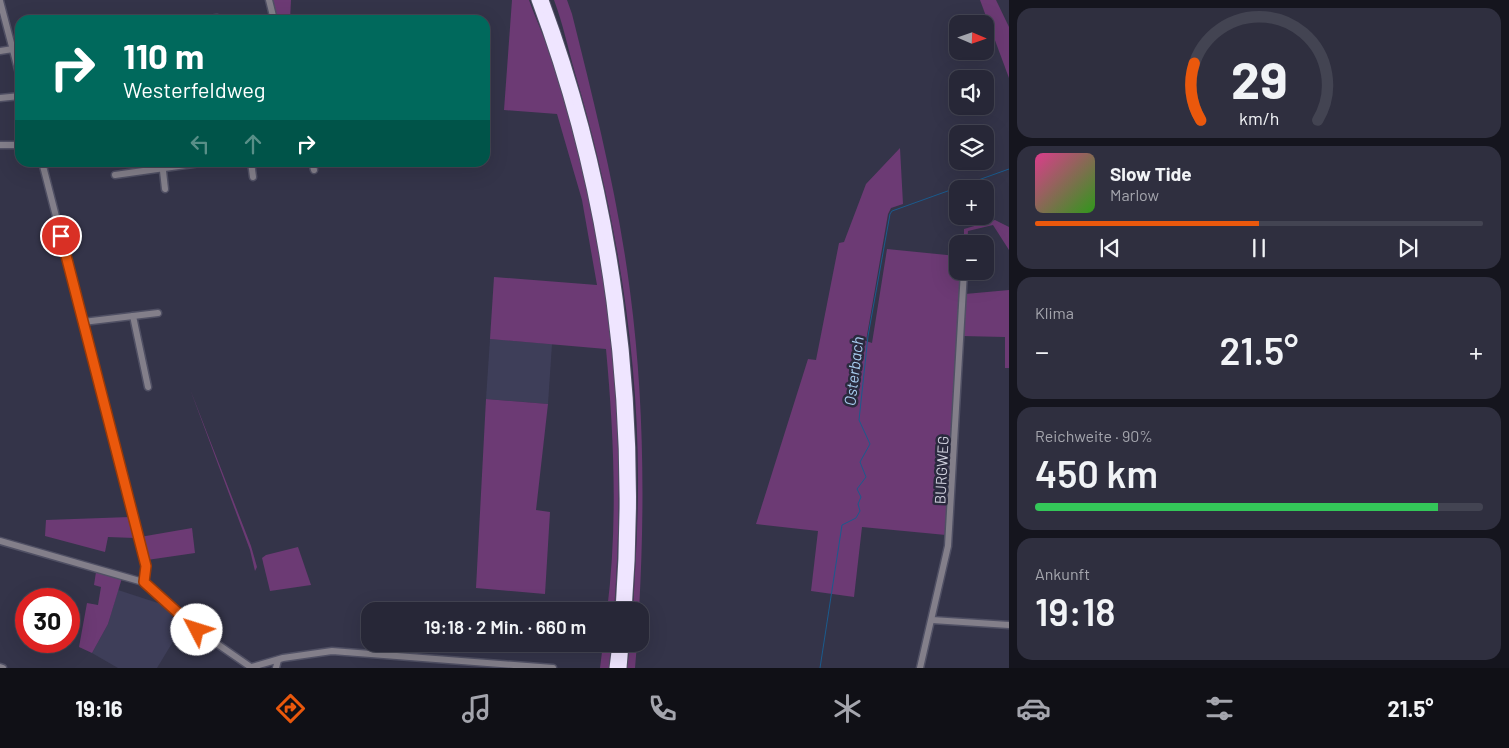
<!DOCTYPE html>
<html lang="de">
<meta charset="utf-8">
<style>
body{margin:0;font-family:Barlow,sans-serif;background:#2f2f3f;color:#f1f3f6;height:100vh;display:flex;flex-direction:column;font-size:19px;white-space:nowrap}
*{box-sizing:border-box;margin:0}
p{font-size:16px;color:#a4a5ad}
.icon{flex:none;width:28px;height:28px;fill:none;stroke:currentColor;stroke-width:2;stroke-linecap:round;stroke-linejoin:round}
.map{position:relative;flex:1;overflow:hidden}
.drawer{display:flex;flex-direction:column;gap:8px;padding:8px;background:#15151e;width:500px}
.drawer>*{flex:none}
.banner{position:absolute;left:15px;top:15px;width:475px;height:152px;border-radius:15px;box-shadow:0 5px 20px #0002,0 0 0 1px #434452;background:#00695c;color:#fff;overflow:hidden}
.needle{width:32px;rotate:92deg}
.tools{position:absolute;left:949px;top:15px;display:grid;gap:10px}
.tools a{display:grid;place-items:center;width:45px;height:45px;border-radius:10px;background:#272737;box-shadow:0 5px 20px #0002,0 0 0 1px #434452;font-size:25px}
.speed{position:absolute;left:15px;top:588px;display:flex;gap:10px;font-size:25px;font-weight:700;text-align:center}
.speed>*{display:grid;place-content:center;width:65px;height:65px;border-radius:50%;background:#272737;box-shadow:0 5px 20px #0002,0 0 0 1px #434452;line-height:1}
.speed .limit{border:8px solid #d22;background:#fff;color:#111}
.pin{position:absolute;display:grid;place-items:center;width:42px;height:42px;color:#fff;margin:-21px;border:2px solid #fff;border-radius:50%;box-shadow:0 1px 5px #0007}
.me{position:absolute;width:55px;margin:-28px;rotate:310deg;stroke-linejoin:round;filter:drop-shadow(0 0 4px #0008)}
.turn{display:flex;align-items:center;gap:18px;height:105px;padding:0 25px;font-size:22px}
.turn .icon{width:65px;height:65px;stroke-width:2.5}
.turn b{display:block;font-size:35px;line-height:42px}
.lanes{display:flex;align-items:center;height:48px;padding:0 25px;background:#0003;justify-content:center;gap:25px;direction:ltr}
.lanes .off{opacity:.35}
.big{font-size:38px;font-weight:600;line-height:1.1}
.drawer .card{flex:1;display:flex;flex-direction:column;justify-content:center;gap:8px;min-width:0;padding:0 18px;border-radius:15px;background:#2f2f3f}
.drawer .dial{align-items:center;gap:0}
.dial svg{height:130px;overflow:visible;fill:none;stroke:#434452;stroke-width:7;stroke-linecap:round;text-anchor:middle}
.dial text{fill:#f1f3f6;stroke:none}
.song{display:flex;align-items:center;gap:15px}
.cover{width:60px;height:60px;border-radius:8px;background:linear-gradient(135deg,hsl(330 70% 55%),hsl(110 70% 35%))}
.played{height:5px;border-radius:2px;background:linear-gradient(90deg,#ea580c 50%,#434452 50%)}
.keys{display:flex;justify-content:space-around;direction:ltr}
.heat{display:flex;justify-content:space-between;align-items:center;font-size:28px;direction:ltr}
.charge{height:8px;border-radius:4px;background:linear-gradient(90deg,#34c759 90%,#434452 0)}
.trip{position:absolute;left:361px;top:602px;width:288px;height:50px;border-radius:15px;background:#272737;box-shadow:0 5px 20px #0002,0 0 0 1px #434452;font-weight:600;line-height:50px;text-align:center}
.tab-bar{display:flex;height:80px;justify-content:space-around;align-items:center;background:#101016;color:#a4a5ad}
.tab-bar .icon{width:35px;height:35px}
.tab-bar .current{color:#ea580c}
.tab-bar b{font-size:22px;color:#f1f3f6}
main{display:flex;flex:1;min-height:0}
.map>svg:first-child{display:block}
</style>
<main>
<div class="map">
<svg width="1009" height="668" viewBox="0 0 1009 668">
<rect width="100%" height="100%" fill="#343449"/>
<!-- built -->
<g fill="#3e3e59">
<polygon points="490,339 552,344 548,404 486,399"/>
<polygon points="118,590 161,604 183,625 157,668 118,668 92,653 108,624"/>
</g>
<!-- green -->
<g fill="#6c3a74">
<polygon points="272,0 291,0 290,20 277,20"/>
<path d="M512 0H529C536 20 546 40 552 60 611 237 628 426 614 611H607C618 524 614 436 606 349L490 339 494 277 597 285 582 200 557 114 504 110Z"/>
<path d="M554 0H567L572 14C595 106 618 197 630 291 644 397 645 504 639 611H633C635 570 638 528 638 487 639 349 614 204 575 73 568 48 563 24 554 0Z"/>
<polygon points="980,0 996,0 1009,27 1009,78"/>
<polygon points="900,148 903,204 891,208 888,214 866,341 872,343 887,249 957,256 958,271 961,271 946,535 862,527 854,597 811,591 818,531 756,524 808,359 816,360 839,243 844,242 866,184"/>
<polygon points="995,220 1009,227 1009,250 993,225 968,231 967,244 964,244 964,229"/>
<polygon points="1009,290 1009,368 1005,368 1005,337 962,336 965,294"/>
<polygon points="190,389 251,546 257,567 255,571 250,550"/>
<polygon points="486,399 548,404 536,510 550,512 545,594 476,588"/>
<polygon points="130,517 135,538 108,537 105,552 45,536 46,520"/>
<polygon points="192,528 195,553 147,560 140,537"/>
<polygon points="298,547 311,585 270,591 262,558 266,555"/>
<polygon points="96,572 122,578 108,624 92,653 79,647 87,603 98,605 101,587 94,585"/>
<polygon points="603,644 611,644 609,668 600,668"/>
<polygon points="630,644 637,644 635,668 627,668"/>
</g>
<g fill="none" stroke-linecap="round" stroke-linejoin="round">
<!-- stream -->
<polyline stroke="#1b5b8d" stroke-width="1" points="820,668 842,525 856,518 860,511 858,504 861,497 857,489 866,477 860,462 870,444 859,420 868,336 890,214 892,211 1009,169"/>
<defs>
<g id="minor">
<polyline points="269,0 274,20"/>
<polyline points="0,1 20,77"/>
<polyline points="201,20 217,18"/>
<polyline points="0,51 13,49"/>
<polyline points="0,98 20,96"/>
<polyline points="0,145 20,145"/>
<polyline points="42,162 146,566 143,582"/>
<polyline points="162,162 165,189"/>
<polyline points="251,162 253,177"/>
<polyline points="312,162 314,170"/>
<polyline points="115,175 207,162"/>
<polyline points="133,316 148,387"/>
<polyline points="83,322 158,313"/>
<polyline points="0,541 143,582 162,597 187,623 252,668"/>
<polyline points="932,620 1009,625"/>
<polyline points="0,667 3,668"/>
<polyline points="252,667 283,658 332,651 553,668"/>
<polyline points="276,668 278,660"/>
<polyline points="920,668 948,546 964,271"/>
</g>
<g id="highway">
<path d="M536 0C609 195 635 405 620 611"/>
<path d="M544 0C616 194 643 405 627 611"/>
<polyline points="614,668 617,644"/>
<polyline points="622,668 624,644"/>
</g>
</defs>
<!-- minor casing -->
<use href="#minor" stroke="#505064" stroke-width="9"/>
<!-- highway casing -->
<use href="#highway" stroke="#505064" stroke-width="11"/>
<!-- minor -->
<use href="#minor" stroke="#837f8a" stroke-width="6"/>
<!-- highway -->
<use href="#highway" stroke="#efe5ff" stroke-width="9"/>
</g>
<g fill="none" stroke-linecap="round" stroke-linejoin="round">
<defs>
<polyline id="route" points="61,236 146,566 144,582 197,630"/>
</defs>
<!-- route casing -->
<use href="#route" stroke="#983908" stroke-width="12"/>
<!-- route -->
<use href="#route" stroke="#ea580c" stroke-width="9"/>
</g>
<g text-anchor="middle" dominant-baseline="central" stroke-width="5" stroke-linejoin="round" paint-order="stroke">
<!-- street labels -->
<g font-size="15" fill="#d0d0de" stroke="#2a2a3e">
<text transform="translate(941 470) rotate(-87)">BURGWEG</text>
</g>
<!-- water labels -->
<g font-size="16" font-style="italic" fill="#a6cbee" stroke="#2a2a3e">
<text transform="translate(853 371) rotate(-83)">Osterbach</text>
</g>
</g>
</svg>
<div class="tools">
<a><svg class="needle" viewBox="-14 -14 28 28"><path d="M0-13l5 13h-10z" fill="#e53935"/><path d="M0 13l5-13h-10z" fill="#a4a5ad"/></svg></a>
<a><svg class="icon" aria-label="sound" viewBox="0 0 24 24"><path d="M4 9h4l5-4v14l-5-4H4zM17 9q2 3 0 6"/></svg></a>
<a><svg class="icon" aria-label="layers" viewBox="0 0 24 24"><path d="M12 4l9 5-9 5-9-5zM3 14l9 5 9-5"/></svg></a>
<a>+</a>
<a>−</a>
</div>
<div class="speed"><div class="limit">30</div></div>
<div class="pin" style="left:61px;top:236px;background:#d93025"><svg class="icon" aria-label="arrive" viewBox="0 0 24 24"><path d="M6 21V4h12l-3 4 3 4H6"/></svg></div>
<svg class="me" style="left:197px;top:630px" viewBox="-20 -20 40 40"><circle r="19" fill="#fff"/><path d="M0-13L10 11 0 6-10 11z" fill="#ea580c"/></svg>
<div class="trip">19:18 · 2 Min. · 660 m</div>
<div class="banner">
<div class="turn"><svg class="icon" aria-label="right" viewBox="0 0 24 24"><path d="M7 20v-9h11M14 6l5 5-5 5"/></svg><div><b>110 m</b>Westerfeldweg</div></div>
<div class="lanes"><svg class="icon off" aria-label="left" viewBox="0 0 24 24"><path d="M17 20v-9H6M10 6l-5 5 5 5"/></svg><svg class="icon off" aria-label="ahead" viewBox="0 0 24 24"><path d="M12 20V5M6 11l6-6 6 6"/></svg><svg class="icon" aria-label="right" viewBox="0 0 24 24"><path d="M7 20v-9h11M14 6l5 5-5 5"/></svg></div>
</div>
</div>
<section class="drawer">
<div class="card dial"><svg viewBox="0 0 100 80">
<path d="M14 69A42 42 0 1 1 86 69"/>
<path d="M14 69A42 42 0 0 1 10 34" stroke="#ea580c"/>
<text x="50" y="56" font-size="32" font-weight="700">29</text>
<text x="50" y="72" font-size="11">km/h</text>
</svg></div>
<div class="card">
<div class="song"><i class="cover"></i><div><b>Slow Tide</b><p>Marlow</p></div></div>
<div class="played"></div>
<div class="keys"><svg class="icon" aria-label="previous" viewBox="0 0 24 24"><path d="M18 5L8 12l10 7zM5 5v14"/></svg><svg class="icon" aria-label="pause" viewBox="0 0 24 24"><path d="M8 5v14M16 5v14"/></svg><svg class="icon" aria-label="next" viewBox="0 0 24 24"><path d="M6 5l10 7-10 7zM19 5v14"/></svg></div>
</div>
<div class="card"><p>Klima</p>
<div class="heat"><a>−</a><b class="big">21.5°</b><a>+</a></div>
</div>
<div class="card"><p>Reichweite · 90%</p><b class="big">450 km</b><div class="charge"></div></div>
<div class="card"><p>Ankunft</p><b class="big">19:18</b></div>
</section>
</main>
<nav class="tab-bar">
<b>19:16</b>
<svg class="icon current" aria-label="directions" viewBox="0 0 24 24"><path d="M12 3l9 9-9 9-9-9zM9 14v-3h6M13 9l2 2-2 2"/></svg>
<svg class="icon" aria-label="music" viewBox="0 0 24 24"><path d="M9 18V5l10-2v13"/><circle cx="6" cy="18" r="3"/><circle cx="16" cy="16" r="3"/></svg>
<svg class="icon" aria-label="phone" viewBox="0 0 24 24"><path d="M5 4h4l2 5-3 2q2 4 5 5l2-3 5 2v4C11 20 4 13 5 4z"/></svg>
<svg class="icon" aria-label="climate" viewBox="0 0 24 24"><path d="M12 3v18M4 7l16 10M4 17L20 7"/></svg>
<svg class="icon" aria-label="car" viewBox="0 0 24 24"><path d="M5 17H2v-5l4-1 3-4h7l3 4 3 1v5h-3M9 17h6M6 11h13"/><circle cx="7" cy="17" r="2"/><circle cx="17" cy="17" r="2"/></svg>
<svg class="icon" aria-label="filters" viewBox="0 0 24 24"><path d="M4 7h16M4 17h16"/><circle cx="9" cy="7" r="2"/><circle cx="15" cy="17" r="2"/></svg>
<b>21.5°</b>
</nav>
